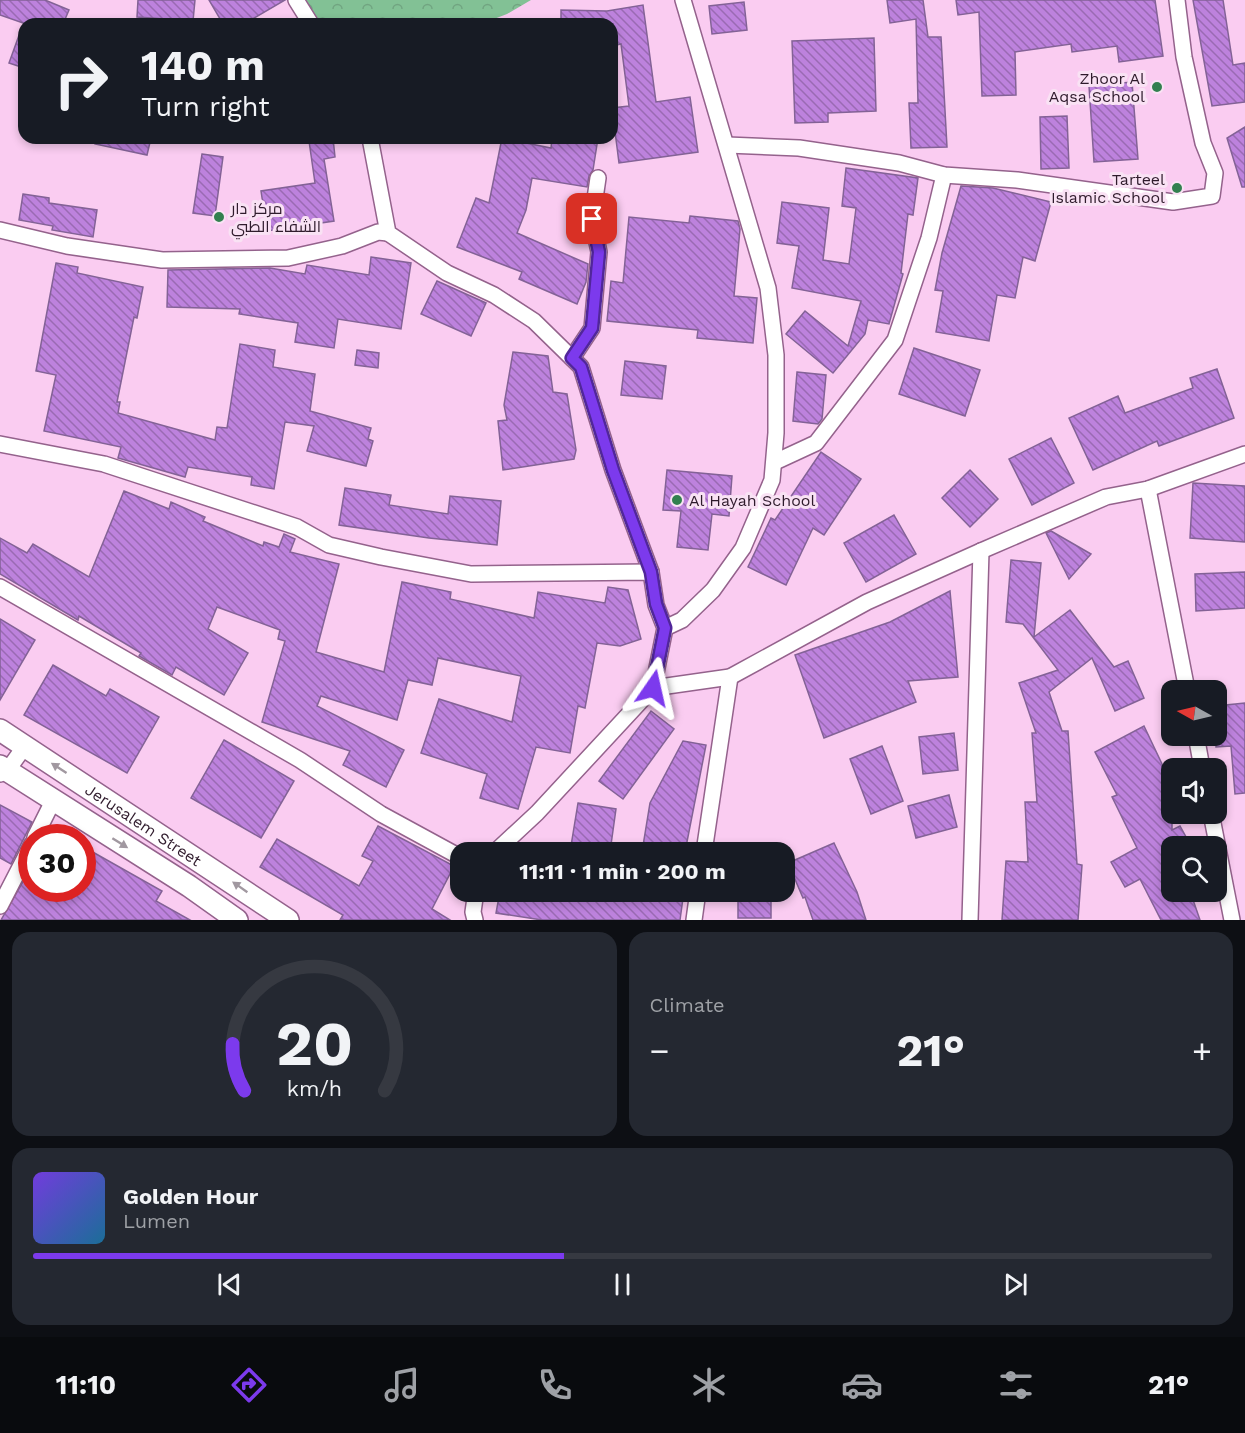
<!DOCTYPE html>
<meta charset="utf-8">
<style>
body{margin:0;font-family:"Work Sans",Cairo,sans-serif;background:#242831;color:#f1f3f6;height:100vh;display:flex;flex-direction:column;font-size:22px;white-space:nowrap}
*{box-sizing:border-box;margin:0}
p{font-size:20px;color:#9ea1a6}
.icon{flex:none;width:33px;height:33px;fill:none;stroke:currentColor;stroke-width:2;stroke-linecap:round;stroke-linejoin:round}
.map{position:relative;height:920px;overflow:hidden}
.panel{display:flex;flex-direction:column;gap:12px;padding:12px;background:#0d0f14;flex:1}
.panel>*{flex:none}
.top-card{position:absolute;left:18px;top:18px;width:600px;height:126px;border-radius:18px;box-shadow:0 3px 9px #0003;background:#171b24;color:#f1f3f6;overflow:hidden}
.needle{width:39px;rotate:278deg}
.fabs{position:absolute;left:1161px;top:680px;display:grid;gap:12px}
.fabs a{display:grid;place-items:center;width:66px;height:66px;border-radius:12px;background:#171b24;box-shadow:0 3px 9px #0003;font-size:30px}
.speed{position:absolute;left:18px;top:824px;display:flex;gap:12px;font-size:30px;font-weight:700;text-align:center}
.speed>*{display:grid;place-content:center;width:78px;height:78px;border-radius:50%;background:#171b24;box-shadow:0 3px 9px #0003;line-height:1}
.speed .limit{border:9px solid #d22;background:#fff;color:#111}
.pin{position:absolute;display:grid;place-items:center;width:51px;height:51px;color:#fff;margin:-26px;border-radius:12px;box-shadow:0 3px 9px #0006}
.me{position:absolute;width:66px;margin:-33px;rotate:11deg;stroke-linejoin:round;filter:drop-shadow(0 0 4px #0008)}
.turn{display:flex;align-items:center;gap:21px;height:126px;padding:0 24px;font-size:27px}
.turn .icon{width:78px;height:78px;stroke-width:2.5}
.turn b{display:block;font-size:42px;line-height:51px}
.big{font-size:45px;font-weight:700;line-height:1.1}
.panel .widget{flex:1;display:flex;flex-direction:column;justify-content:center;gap:9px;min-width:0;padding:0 21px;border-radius:18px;background:#242831}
.panel .dial{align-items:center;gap:0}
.dial svg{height:156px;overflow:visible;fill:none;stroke:#363941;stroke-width:7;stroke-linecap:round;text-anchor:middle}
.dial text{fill:#f1f3f6;stroke:none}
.song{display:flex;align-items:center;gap:18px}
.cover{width:72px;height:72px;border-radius:9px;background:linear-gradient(135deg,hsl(260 70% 55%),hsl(200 70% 35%))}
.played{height:6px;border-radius:3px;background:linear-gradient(90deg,#7c3aed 45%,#363941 45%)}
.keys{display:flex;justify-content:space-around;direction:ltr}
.heat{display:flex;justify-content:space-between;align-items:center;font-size:33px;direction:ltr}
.panel .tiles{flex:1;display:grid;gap:12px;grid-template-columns:1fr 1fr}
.widget:last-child{grid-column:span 2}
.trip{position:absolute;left:450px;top:842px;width:345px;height:60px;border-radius:18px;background:#171b24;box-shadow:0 3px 9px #0003;font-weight:700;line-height:60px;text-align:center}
.dock{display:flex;height:96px;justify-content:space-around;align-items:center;background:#090b0e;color:#9ea1a6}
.dock .icon{width:42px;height:42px}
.dock .on{color:#7c3aed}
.dock b{font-size:27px;color:#f1f3f6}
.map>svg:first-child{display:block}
</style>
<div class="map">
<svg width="1245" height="920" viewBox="0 0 1245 920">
<defs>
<pattern id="park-crowns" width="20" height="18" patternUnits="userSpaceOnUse" patternTransform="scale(1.5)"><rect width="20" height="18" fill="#82c195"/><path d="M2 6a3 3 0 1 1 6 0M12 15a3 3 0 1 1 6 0" fill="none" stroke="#71a581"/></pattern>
<pattern id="building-back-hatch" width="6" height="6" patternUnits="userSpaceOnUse" patternTransform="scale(1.5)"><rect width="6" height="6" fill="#bd82dd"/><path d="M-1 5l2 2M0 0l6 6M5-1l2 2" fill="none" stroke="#9a6ab3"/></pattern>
</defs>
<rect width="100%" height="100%" fill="#faccf1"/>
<!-- park -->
<polygon fill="url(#park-crowns)" points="306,0 531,0 507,14 481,24 320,24"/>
<!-- building -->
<g fill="url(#building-back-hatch)" stroke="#836296" stroke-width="1.5">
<polygon points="0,0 45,0 69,10 63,24 26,24 0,15"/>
<polygon points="138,0 195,0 193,21 137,17"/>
<polygon points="209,0 285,0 244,24 223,24"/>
<polygon points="887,0 923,0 928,37 941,37 947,147 911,148 909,103 918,103 916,19 890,23"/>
<polygon points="956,0 1155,0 1163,56 1119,62 1117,46 1072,52 1071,44 1015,52 1016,95 982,96 979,12 958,15"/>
<polygon points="1193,0 1223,0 1233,65 1245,63 1245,102 1212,106"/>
<polygon points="744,2 747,30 712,34 709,6"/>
<polygon points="643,5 656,102 690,97 698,152 619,163 612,108 629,106 621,44 616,45 613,24 561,24 561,10 607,11"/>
<polygon points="22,27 24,27 24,68 9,63"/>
<polygon points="874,38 876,111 828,113 828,122 795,123 792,41"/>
<polygon points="1132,82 1138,159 1094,162 1089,86"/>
<polygon points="1067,116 1069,168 1041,169 1040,117"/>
<polygon points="1245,127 1245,187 1242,187 1227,138"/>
<polygon points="96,138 151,138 147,155 95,144"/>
<polygon points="333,138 335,157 324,159 334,221 267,231 261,191 315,183 309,141"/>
<polygon points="502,138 551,148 552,138 598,138 593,170 589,176 587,187 532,178 526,210 517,233 588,264 586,282 577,304 519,279 522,272 457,247 476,198 489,203"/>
<polygon points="202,154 223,157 215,216 193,213"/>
<polygon points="846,168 918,178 913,215 908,214 901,273 903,274 889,324 868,320 865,334 833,373 786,334 805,311 848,346 861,301 792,288 799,246 777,243 782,202 829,208 823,260 849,264 856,208 842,206"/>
<polygon points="961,186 993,188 1051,202 1035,261 1023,257 1015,298 997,295 989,341 936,332 943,291 935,290 942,253"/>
<polygon points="23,194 49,198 49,203 97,210 93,237 52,230 53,226 19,220"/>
<polygon points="690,216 738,221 740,229 734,296 757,298 753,343 697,338 698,330 607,321 611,281 623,283 629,217 689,223"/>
<polygon points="371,257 411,263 401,329 338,319 334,348 295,342 298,323 239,314 240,309 167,307 168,270 270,268 305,274 307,265 369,275"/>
<polygon points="56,263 78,267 77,273 143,287 137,318 134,317 117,402 120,402 118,413 215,440 217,427 227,428 240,344 275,350 273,367 315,374 310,411 371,428 368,439 373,441 366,466 307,451 314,426 285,422 274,489 251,485 252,477 188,467 185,477 118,458 121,447 44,431 56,375 36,371"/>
<polygon points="437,281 486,303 471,336 421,314"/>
<polygon points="914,348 980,370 965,416 899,394"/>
<polygon points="357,350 379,353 378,368 355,365"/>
<polygon points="513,352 548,356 553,392 567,394 576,450 574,459 503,470 498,421 507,420 504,405"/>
<polygon points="625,361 666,366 662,399 621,395"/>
<polygon points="1217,369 1234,418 1159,446 1157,441 1093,470 1069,418 1118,396 1125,413 1193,388 1190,378"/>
<polygon points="797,372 826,375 822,419 818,424 793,421"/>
<polygon points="1051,438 1074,483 1032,505 1009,459"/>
<polygon points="821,452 861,479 824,535 813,528 786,585 748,567 771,518 775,520"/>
<polygon points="667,470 732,476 729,516 712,514 708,550 677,547 681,511 663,510"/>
<polygon points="970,470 998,499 970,527 942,498"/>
<polygon points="1193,483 1245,486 1245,542 1190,538"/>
<polygon points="345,488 391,495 389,505 448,514 450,496 501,501 497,545 429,538 339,525"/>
<polygon points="124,491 169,509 171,502 205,517 203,521 263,546 264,542 279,547 284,534 295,539 290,552 339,564 316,652 384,672 402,582 451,592 450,599 534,618 538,592 605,603 608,587 628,590 641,639 620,646 597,643 585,708 578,706 570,753 536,747 518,809 480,798 487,774 421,753 439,699 512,722 521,676 438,658 432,685 408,680 397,720 321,696 317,706 404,750 386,787 343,765 350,751 262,722 285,641 278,639 280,630 217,607 208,629 248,653 224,695 176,667 172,675 139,656 141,653 79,616 78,620 0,574 0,538 27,553 33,544 89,577"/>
<polygon points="894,515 916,554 866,582 844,543"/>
<polygon points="1051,531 1091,554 1069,579 1046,533"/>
<polygon points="1011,560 1041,563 1034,637 1070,610 1114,667 1128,661 1144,698 1115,711 1092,658 1049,692 1062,731 1068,731 1077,864 1082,865 1078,920 1002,920 1006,861 1028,862 1025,802 1037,802 1032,733 1036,733 1019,683 1058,670 1023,624 1006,622"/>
<polygon points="1245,572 1245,608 1196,611 1195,574"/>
<polygon points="950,591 958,677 908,681 916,702 824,738 795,655 890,622"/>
<polygon points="0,619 35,640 0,700"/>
<polygon points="53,665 106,696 110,689 159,717 127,773 24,715"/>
<polygon points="1245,703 1245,793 1235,794 1231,746 1216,747 1216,706"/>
<polygon points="651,711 674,729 623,799 599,781"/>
<polygon points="1144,726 1172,785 1172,830 1180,826 1191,846 1172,846 1172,891 1190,891 1200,920 1161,920 1140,879 1125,887 1111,862 1137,848 1112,797 1117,795 1095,752"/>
<polygon points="954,733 958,770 923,774 919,737"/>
<polygon points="224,740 294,781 261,838 191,798"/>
<polygon points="683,741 706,745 685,852 642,852 650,803"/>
<polygon points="882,746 903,801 871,814 850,759"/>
<polygon points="949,795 957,827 916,838 908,806"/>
<polygon points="578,803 616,809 610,852 570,852"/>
<polygon points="0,805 32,822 11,864 0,858"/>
<polygon points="378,826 454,866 432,909 450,920 340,920 343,915 260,867 277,839 359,886 373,861 362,856"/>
<polygon points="834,843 857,892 866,920 813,920 805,897 803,898 788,863"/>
<polygon points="82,846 162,891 156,901 190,920 1,920 32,866 32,888 82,888"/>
<polygon points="500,891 640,891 683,898 680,920 542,920 496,913"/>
<rect x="738" y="891" width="33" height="27"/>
</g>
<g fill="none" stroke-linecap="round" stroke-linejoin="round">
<defs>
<g id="street">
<polyline points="296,0 311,24"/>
<polyline points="370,138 388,233 447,273 494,295 534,321 581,367 613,470 651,572"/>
<polyline points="727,145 799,148 899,163 944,175 1017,180 1173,202 1212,196 1215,173 1203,143 1184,57 1177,0"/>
<polyline points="0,230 67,246 162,260 288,258 342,246 378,232 388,233"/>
<polyline points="572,358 592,328 599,252 592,219 598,178"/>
<polyline points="0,444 104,464 297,527 329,545 381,557 471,574 651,572 656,605 665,628 653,688"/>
<polyline points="775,462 816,443 895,340 929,238 944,175"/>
<polyline points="1148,489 1187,690"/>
<polyline points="0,587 300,760 381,814 460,857"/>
<polyline points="665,628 682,620 713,590 743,548 772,480 776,433 776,355 768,288 683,0"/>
<polyline points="1196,735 1202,768"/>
<polyline points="0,774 7,771 25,746"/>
<polyline points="1211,813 1232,920"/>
<polyline points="35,837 53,801"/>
<polyline points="495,852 537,813 653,688 730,677 867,602 981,551 1106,497 1148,489 1245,454"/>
<polyline points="704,852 730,677"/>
<polyline points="0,906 32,844"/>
<polyline points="475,920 473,912 476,891"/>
<polyline points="694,920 698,891"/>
<polyline points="970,920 981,551"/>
</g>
<g id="secondary">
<path id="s1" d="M0 730 288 920"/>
<polyline points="0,766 189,886 237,920"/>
</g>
</defs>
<!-- street casing -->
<use href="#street" stroke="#94628c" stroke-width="18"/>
<!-- secondary casing -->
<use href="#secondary" stroke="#94628c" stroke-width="24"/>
<!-- street -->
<use href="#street" stroke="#fff" stroke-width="15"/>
<!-- secondary -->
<use href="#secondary" stroke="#fff" stroke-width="21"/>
</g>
<!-- one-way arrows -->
<defs><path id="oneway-solid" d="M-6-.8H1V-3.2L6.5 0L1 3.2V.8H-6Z" transform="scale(1.5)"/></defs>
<g fill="#a198a0">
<use href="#oneway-solid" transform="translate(59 768) rotate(-147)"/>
<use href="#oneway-solid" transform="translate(120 843) rotate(32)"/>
<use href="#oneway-solid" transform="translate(240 887) rotate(-145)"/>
</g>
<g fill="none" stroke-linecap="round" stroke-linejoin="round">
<defs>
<polyline id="route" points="592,219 599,252 592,328 572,358 581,367 613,470 651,572 656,604 665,628 653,688"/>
</defs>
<!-- route casing -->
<use href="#route" stroke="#51269a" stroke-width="15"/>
<!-- route -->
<use href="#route" stroke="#7c3aed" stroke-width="10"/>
</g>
<!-- markers -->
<g fill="#32804f" stroke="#f9e2f4" stroke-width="2">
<circle cx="1157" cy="87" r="6"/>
<circle cx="1177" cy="188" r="6"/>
<circle cx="219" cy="217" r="6"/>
<circle cx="677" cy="500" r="6"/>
</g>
<g text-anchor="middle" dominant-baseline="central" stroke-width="6" stroke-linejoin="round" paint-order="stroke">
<!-- poi labels -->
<g font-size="16" fill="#2f1b2c" stroke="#f9e2f4" text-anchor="end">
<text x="1145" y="78">Zhoor Al<tspan x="1145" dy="18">Aqsa School</tspan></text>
<text x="1165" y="179">Tarteel<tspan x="1165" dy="18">Islamic School</tspan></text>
<text x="231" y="208" text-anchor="start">مركز دار<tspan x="231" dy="18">الشفاء الطبي</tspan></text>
<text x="689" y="500" text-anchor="start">Al Hayah School</text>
</g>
<!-- street labels -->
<g font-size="16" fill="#2f1b2c" stroke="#f9e2f4">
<text stroke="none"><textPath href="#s1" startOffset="172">Jerusalem Street</textPath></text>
</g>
</g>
</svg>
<div class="fabs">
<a><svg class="needle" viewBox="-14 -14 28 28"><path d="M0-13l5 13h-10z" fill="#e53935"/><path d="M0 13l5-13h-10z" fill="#9ea1a6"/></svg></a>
<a><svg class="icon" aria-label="sound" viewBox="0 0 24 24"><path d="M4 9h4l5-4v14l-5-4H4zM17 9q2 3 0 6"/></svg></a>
<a><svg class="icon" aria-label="search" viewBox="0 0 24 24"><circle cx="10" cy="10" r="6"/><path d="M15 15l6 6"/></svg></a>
</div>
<div class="speed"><div class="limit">30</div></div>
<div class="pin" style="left:592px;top:219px;background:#d93025"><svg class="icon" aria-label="arrive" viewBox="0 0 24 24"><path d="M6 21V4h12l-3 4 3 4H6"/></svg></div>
<svg class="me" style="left:653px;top:688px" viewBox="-20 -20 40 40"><path d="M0-17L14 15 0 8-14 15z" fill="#7c3aed" stroke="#fff" stroke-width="4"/></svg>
<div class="trip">11:11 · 1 min · 200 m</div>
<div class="top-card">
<div class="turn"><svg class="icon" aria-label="right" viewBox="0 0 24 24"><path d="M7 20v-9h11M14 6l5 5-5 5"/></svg><div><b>140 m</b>Turn right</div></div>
</div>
</div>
<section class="panel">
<div class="tiles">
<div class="widget dial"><svg viewBox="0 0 100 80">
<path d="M14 69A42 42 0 1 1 86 69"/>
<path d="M14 69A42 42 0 0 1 8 45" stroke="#7c3aed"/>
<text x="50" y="56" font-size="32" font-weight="700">20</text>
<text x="50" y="72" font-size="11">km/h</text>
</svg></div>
<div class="widget"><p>Climate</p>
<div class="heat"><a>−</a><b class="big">21°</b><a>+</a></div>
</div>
<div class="widget">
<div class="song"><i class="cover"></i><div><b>Golden Hour</b><p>Lumen</p></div></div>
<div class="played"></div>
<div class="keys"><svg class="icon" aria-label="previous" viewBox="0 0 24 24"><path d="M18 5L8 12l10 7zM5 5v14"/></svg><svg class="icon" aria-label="pause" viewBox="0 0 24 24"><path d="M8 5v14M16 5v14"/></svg><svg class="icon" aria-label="next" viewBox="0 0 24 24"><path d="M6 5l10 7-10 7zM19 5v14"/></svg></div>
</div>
</div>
</section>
<nav class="dock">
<b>11:10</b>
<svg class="icon on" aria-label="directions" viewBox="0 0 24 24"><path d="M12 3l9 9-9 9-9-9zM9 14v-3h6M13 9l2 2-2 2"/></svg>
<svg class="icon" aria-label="music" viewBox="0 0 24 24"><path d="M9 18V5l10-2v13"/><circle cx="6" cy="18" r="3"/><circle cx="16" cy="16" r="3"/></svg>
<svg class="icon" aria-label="phone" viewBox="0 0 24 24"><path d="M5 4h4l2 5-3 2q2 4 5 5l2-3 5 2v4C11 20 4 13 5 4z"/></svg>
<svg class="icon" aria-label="climate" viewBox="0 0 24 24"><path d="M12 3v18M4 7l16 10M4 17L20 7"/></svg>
<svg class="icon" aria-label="car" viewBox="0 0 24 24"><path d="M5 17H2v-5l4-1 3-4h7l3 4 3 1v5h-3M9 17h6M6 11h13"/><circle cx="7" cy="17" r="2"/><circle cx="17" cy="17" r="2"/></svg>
<svg class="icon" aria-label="filters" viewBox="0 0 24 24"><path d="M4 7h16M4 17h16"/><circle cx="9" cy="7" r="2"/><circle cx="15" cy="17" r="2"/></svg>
<b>21°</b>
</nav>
